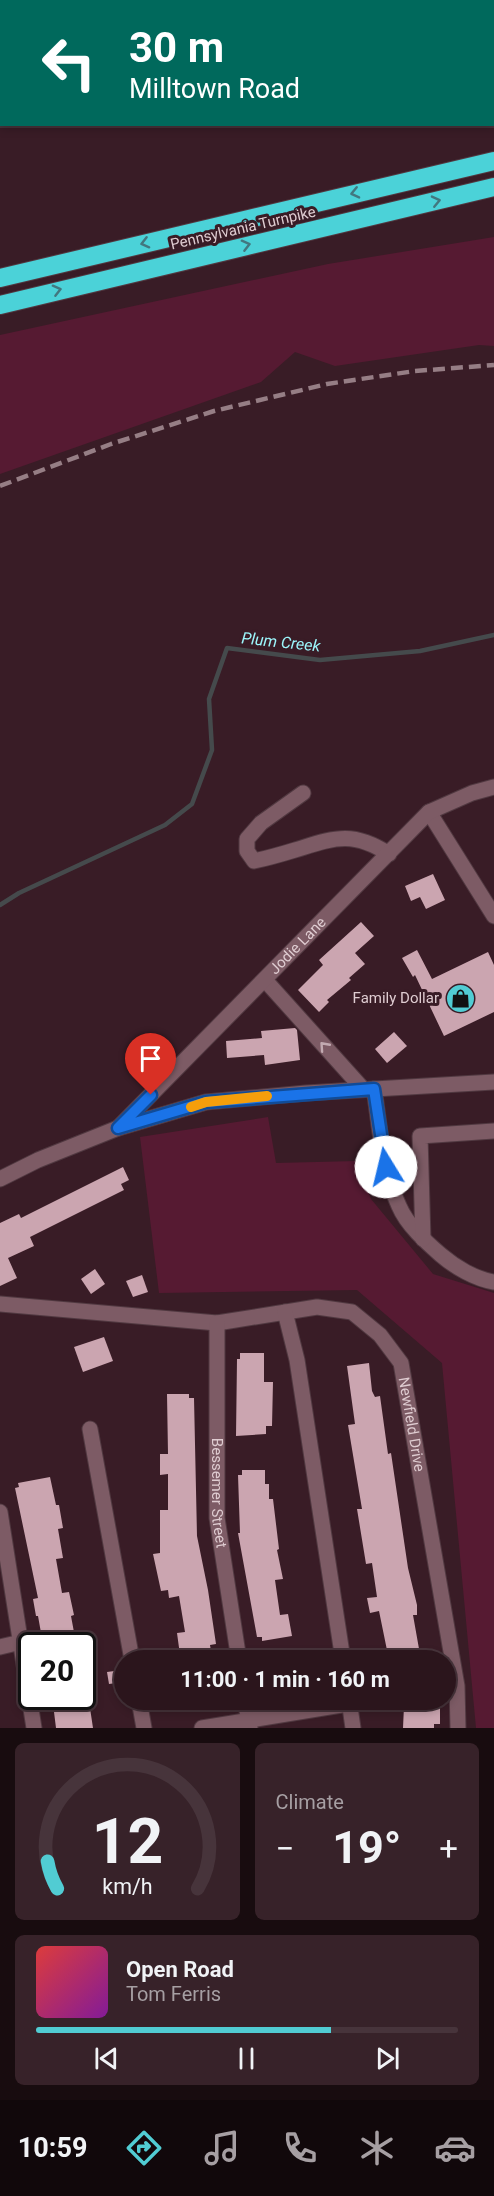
<!DOCTYPE html>
<meta charset="utf-8">
<style>
body{margin:0;font-family:Roboto,sans-serif;background:#372229;color:#f1f3f6;height:100vh;display:flex;flex-direction:column;font-size:22px;white-space:nowrap}
*{box-sizing:border-box;margin:0}
p{font-size:20px;color:#a69fa3}
.icon{flex:none;width:33px;height:33px;fill:none;stroke:currentColor;stroke-width:2;stroke-linecap:round;stroke-linejoin:round}
.map{position:relative;height:1728px;overflow:hidden}
.details{display:flex;flex-direction:column;gap:15px;padding:15px;background:#180c0f;flex:1}
.details>*{flex:none}
.guide{position:absolute;left:0px;top:0px;width:495px;height:126px;box-shadow:0 3px 9px #0003,0 0 0 2px #47343b;background:#00695c;color:#fff;overflow:hidden}
.speed{position:absolute;left:18px;top:1632px;display:flex;gap:12px;font-size:30px;font-weight:700;text-align:center}
.speed>*{display:grid;place-content:center;width:78px;height:78px;border-radius:50%;background:#2b151c;box-shadow:0 3px 9px #0003,0 0 0 2px #47343b;line-height:1}
.speed .limit{border:3px solid #111;border-radius:9px;background:#fff;color:#111}
.pin{position:absolute;display:grid;place-items:center;width:51px;height:51px;color:#fff;margin:-62px -26px;border-radius:50% 50% 50% 0;rotate:-45deg;box-shadow:0 0 6px #0007}
.pin .icon{rotate:45deg}
.me{position:absolute;width:66px;margin:-33px;rotate:351deg;stroke-linejoin:round;filter:drop-shadow(0 0 4px #0008)}
.turn{display:flex;align-items:center;gap:21px;height:126px;padding:0 30px;font-size:27px}
.turn .icon{width:78px;height:78px;stroke-width:2.5}
.turn b{display:block;font-size:42px;line-height:51px}
.big{font-size:45px;font-weight:700;line-height:1.1}
.details .card{flex:1;display:flex;flex-direction:column;justify-content:center;gap:9px;min-width:0;padding:0 21px;border-radius:9px;background:#372229}
.details .dial{align-items:center;gap:0}
.dial svg{height:156px;overflow:visible;fill:none;stroke:#47343b;stroke-width:7;stroke-linecap:round;text-anchor:middle}
.dial text{fill:#f1f3f6;stroke:none}
.song{display:flex;align-items:center;gap:18px}
.cover{width:72px;height:72px;border-radius:9px;background:linear-gradient(135deg,hsl(0 70% 55%),hsl(290 70% 35%))}
.played{height:6px;border-radius:3px;background:linear-gradient(90deg,#51ccd3 70%,#47343b 70%)}
.keys{display:flex;justify-content:space-around;direction:ltr}
.heat{display:flex;justify-content:space-between;align-items:center;font-size:33px;direction:ltr}
.details .tiles{flex:1;display:grid;gap:15px;grid-template-columns:1fr 1fr}
.card:last-child{grid-column:span 2}
.trip{position:absolute;left:114px;top:1650px;width:342px;height:60px;border-radius:30px;background:#2b151c;box-shadow:0 3px 9px #0003,0 0 0 2px #47343b;font-weight:700;line-height:60px;text-align:center}
.menu{display:flex;height:96px;justify-content:space-around;align-items:center;background:#11080b;color:#a69fa3}
.menu .icon{width:42px;height:42px}
.menu .current{color:#51ccd3}
.menu b{font-size:27px;color:#f1f3f6}
.map>svg:first-child{display:block}
</style>
<div class="map">
<svg width="494" height="1728" viewBox="0 0 494 1728">
<rect width="100%" height="100%" fill="#391c26"/>
<!-- green -->
<g fill="#561a32">
<polygon points="494,237 494,346 479,345 335,366 295,352 261,382 0,474 0,335 328,264"/>
<polygon points="268,1117 276,1163 357,1161 371,1199 433,1274 494,1293 494,1728 476,1728 442,1363 357,1290 159,1293 140,1137"/>
</g>
<g fill="none" stroke-linecap="round" stroke-linejoin="round">
<!-- stream -->
<polyline stroke="#454a4c" stroke-width="4.5" points="0,905 19,893 165,825 192,804 212,750 209,699 227,648 320,660 420,651 494,635"/>
</g>
<!-- building -->
<g fill="#cba5b0">
<polygon points="433,874 445,900 426,909 420,897 411,901 405,886"/>
<polygon points="361,922 374,936 355,953 365,964 349,978 351,980 327,1000 329,1002 319,1012 298,990 323,965 319,960"/>
<polygon points="417,950 432,979 488,952 494,965 494,1012 444,1036 415,975 413,977 402,958"/>
<polygon points="295,1028 297,1030 300,1060 265,1065 264,1055 227,1058 226,1041 262,1038 261,1031"/>
<polygon points="394,1032 407,1046 387,1063 375,1049"/>
<polygon points="123,1167 129,1180 121,1184 124,1190 30,1237 34,1246 8,1258 17,1278 0,1286 0,1223 19,1214 21,1218"/>
<polygon points="95,1269 105,1284 91,1294 81,1279"/>
<polygon points="142,1275 148,1292 133,1297 126,1281"/>
<polygon points="104,1337 113,1361 83,1372 74,1347"/>
<polygon points="240,1353 264,1353 264,1382 273,1382 272,1426 266,1426 266,1434 236,1436 237,1359 240,1359"/>
<polygon points="369,1363 372,1391 375,1397 380,1396 388,1454 391,1453 408,1568 417,1605 417,1615 413,1615 421,1660 389,1660 379,1611 370,1613 367,1598 377,1597 372,1563 366,1564 357,1509 362,1509 348,1425 355,1424 347,1366"/>
<polygon points="167,1394 189,1394 189,1398 194,1398 197,1536 208,1590 216,1644 210,1645 211,1651 180,1655 177,1633 185,1632 179,1596 169,1598 168,1590 161,1591 153,1554 160,1553 160,1510 168,1510 168,1474 160,1475 160,1454 168,1454"/>
<polygon points="242,1470 265,1470 265,1484 269,1484 269,1499 273,1499 279,1549 277,1550 283,1579 275,1580 280,1615 288,1614 292,1636 262,1641 262,1637 257,1637 238,1533 240,1533 238,1475 242,1475"/>
<polygon points="50,1477 56,1505 59,1505 63,1528 58,1529 63,1558 56,1559 62,1593 69,1592 74,1615 71,1616 76,1643 62,1646 43,1644 38,1616 36,1616 33,1599 38,1598 15,1488 19,1487 18,1483"/>
<polygon points="122,1670 124,1682 109,1684 107,1672"/>
<polygon points="52,1696 84,1696 86,1709 90,1708 93,1728 56,1728"/>
<polygon points="404,1706 440,1707 440,1724 434,1724 434,1728 403,1728"/>
</g>
<g fill="none" stroke-linecap="round" stroke-linejoin="round">
<defs>
<g id="minor">
<path d="M303 793 261 823 247 839V851L254 861C268 858 282 854 295 850 334 838 352 830 389 854"/>
<polyline points="429,812 494,916"/>
<polyline points="265,980 363,1089"/>
<path d="M374 1089C380 1127 382 1170 399 1206 407 1225 426 1242 441 1255 455 1267 475 1279 494 1282"/>
<path id="s1" d="M118 1128 429 812 472 793 494 787"/>
<polyline points="0,1179 38,1160 118,1128 206,1102 306,1093 494,1082"/>
<polyline points="423,1239 420,1136 494,1131"/>
<path id="s2" d="M0 1304 217 1323 317 1307 352 1312 380 1335 401 1363 457 1686 458 1728"/>
<polyline points="285,1312 297,1360 343,1660"/>
<path id="s3" d="M217 1323V1518L239 1660"/>
<polyline points="90,1429 132,1660"/>
<polyline points="0,1512 34,1728"/>
<polyline points="0,1647 21,1642"/>
<polyline points="139,1700 144,1728"/>
<polyline points="245,1700 250,1728"/>
<polyline points="349,1700 353,1728"/>
<polyline points="202,1728 372,1700"/>
</g>
<g id="highway">
<polyline points="0,278 494,161"/>
<polyline points="0,305 494,187"/>
</g>
</defs>
<!-- minor casing -->
<use href="#minor" stroke="#513941" stroke-width="17"/>
<!-- highway casing -->
<use href="#highway" stroke="#513941" stroke-width="20"/>
<!-- minor -->
<use href="#minor" stroke="#7d5b65" stroke-width="15"/>
<!-- highway -->
<use href="#highway" stroke="#4bd2d8" stroke-width="18"/>
<!-- rail -->
<polyline stroke="#967e85" stroke-width="4.5" stroke-dasharray="12 6" stroke-linecap="butt" points="0,486 111,444 214,411 327,384 415,371 494,365"/>
</g>
<!-- one-way arrows -->
<defs><path id="oneway-chevron" d="M-2-3.5L2.5 0L-2 3.5" fill="none" stroke-width="1.6" stroke-linecap="round" stroke-linejoin="round" transform="scale(1.5)"/></defs>
<g stroke="#42777f">
<use href="#oneway-chevron" transform="translate(355 193) rotate(167)"/>
<use href="#oneway-chevron" transform="translate(436 201) rotate(-13)"/>
<use href="#oneway-chevron" transform="translate(145 243) rotate(166)"/>
<use href="#oneway-chevron" transform="translate(246 245) rotate(-14)"/>
<use href="#oneway-chevron" transform="translate(57 290) rotate(-14)"/>
</g>
<use stroke="#c2aab1" href="#oneway-chevron" transform="translate(324 1046) rotate(-132)"/>
<g fill="none" stroke-linecap="round" stroke-linejoin="round">
<defs>
<polyline id="route" points="151,1095 118,1128 206,1102 374,1089 386,1167"/>
</defs>
<!-- route casing -->
<use href="#route" stroke="#114b97" stroke-width="15"/>
<!-- route -->
<use href="#route" stroke="#1a73e8" stroke-width="10"/>
<!-- slow -->
<polyline stroke="#f59e0b" stroke-width="10" points="191,1107 206,1102 267,1096"/>
</g>
<!-- icons -->
<defs>
<symbol id="shop-disc" viewBox="-11 -11 22 22"><circle r="9.5" fill="#51ccd3" stroke="#391c26"/><path d="M-5-2.5h2.3a2.7 3.5 0 0 1 5.4 0H5L5.5 6h-11ZM-1.5-2.5h3a1.5 2.3 0 0 0-3 0Z" fill="#111"/></symbol>
</defs>
<g fill-rule="evenodd">
<use href="#shop-disc" x="444" y="982" width="33" height="33"/>
</g>
<g text-anchor="middle" dominant-baseline="central" stroke-width="6" stroke-linejoin="round" paint-order="stroke">
<!-- street labels -->
<g font-size="15" fill="#dfccd1" stroke="#391c26">
<text transform="translate(243 228) rotate(-13)">Pennsylvania Turnpike</text>
<text stroke="none"><textPath href="#s1" startOffset="256">Jodie Lane</textPath></text>
<text stroke="none"><textPath href="#s2" startOffset="488">Newfield Drive</textPath></text>
<text stroke="none"><textPath href="#s3" startOffset="170">Bessemer Street</textPath></text>
</g>
<!-- poi labels -->
<g font-size="15" fill="#dfccd1" stroke="#391c26" text-anchor="end">
<text x="439" y="998">Family Dollar</text>
</g>
<!-- water labels -->
<g font-size="16" font-style="italic" fill="#9cf6fb" stroke="#391c26">
<text transform="translate(281 642) rotate(6)">Plum Creek</text>
</g>
</g>
</svg>
<div class="speed"><div class="limit">20</div></div>
<div class="pin" style="left:151px;top:1095px;background:#d93025"><svg class="icon" aria-label="arrive" viewBox="0 0 24 24"><path d="M6 21V4h12l-3 4 3 4H6"/></svg></div>
<svg class="me" style="left:386px;top:1167px" viewBox="-20 -20 40 40"><circle r="19" fill="#fff"/><path d="M0-13L10 11 0 6-10 11z" fill="#1a73e8"/></svg>
<div class="trip">11:00 · 1 min · 160 m</div>
<div class="guide">
<div class="turn"><svg class="icon" aria-label="left" viewBox="0 0 24 24"><path d="M17 20v-9H6M10 6l-5 5 5 5"/></svg><div><b>30 m</b>Milltown Road</div></div>
</div>
</div>
<section class="details">
<div class="tiles">
<div class="card dial"><svg viewBox="0 0 100 80">
<path d="M14 69A42 42 0 1 1 86 69"/>
<path d="M14 69A42 42 0 0 1 9 55" stroke="#51ccd3"/>
<text x="50" y="56" font-size="32" font-weight="700">12</text>
<text x="50" y="72" font-size="11">km/h</text>
</svg></div>
<div class="card"><p>Climate</p>
<div class="heat"><a>−</a><b class="big">19°</b><a>+</a></div>
</div>
<div class="card">
<div class="song"><i class="cover"></i><div><b>Open Road</b><p>Tom Ferris</p></div></div>
<div class="played"></div>
<div class="keys"><svg class="icon" aria-label="previous" viewBox="0 0 24 24"><path d="M18 5L8 12l10 7zM5 5v14"/></svg><svg class="icon" aria-label="pause" viewBox="0 0 24 24"><path d="M8 5v14M16 5v14"/></svg><svg class="icon" aria-label="next" viewBox="0 0 24 24"><path d="M6 5l10 7-10 7zM19 5v14"/></svg></div>
</div>
</div>
</section>
<nav class="menu">
<b>10:59</b>
<svg class="icon current" aria-label="directions" viewBox="0 0 24 24"><path d="M12 3l9 9-9 9-9-9zM9 14v-3h6M13 9l2 2-2 2"/></svg>
<svg class="icon" aria-label="music" viewBox="0 0 24 24"><path d="M9 18V5l10-2v13"/><circle cx="6" cy="18" r="3"/><circle cx="16" cy="16" r="3"/></svg>
<svg class="icon" aria-label="phone" viewBox="0 0 24 24"><path d="M5 4h4l2 5-3 2q2 4 5 5l2-3 5 2v4C11 20 4 13 5 4z"/></svg>
<svg class="icon" aria-label="climate" viewBox="0 0 24 24"><path d="M12 3v18M4 7l16 10M4 17L20 7"/></svg>
<svg class="icon" aria-label="car" viewBox="0 0 24 24"><path d="M5 17H2v-5l4-1 3-4h7l3 4 3 1v5h-3M9 17h6M6 11h13"/><circle cx="7" cy="17" r="2"/><circle cx="17" cy="17" r="2"/></svg>
</nav>
